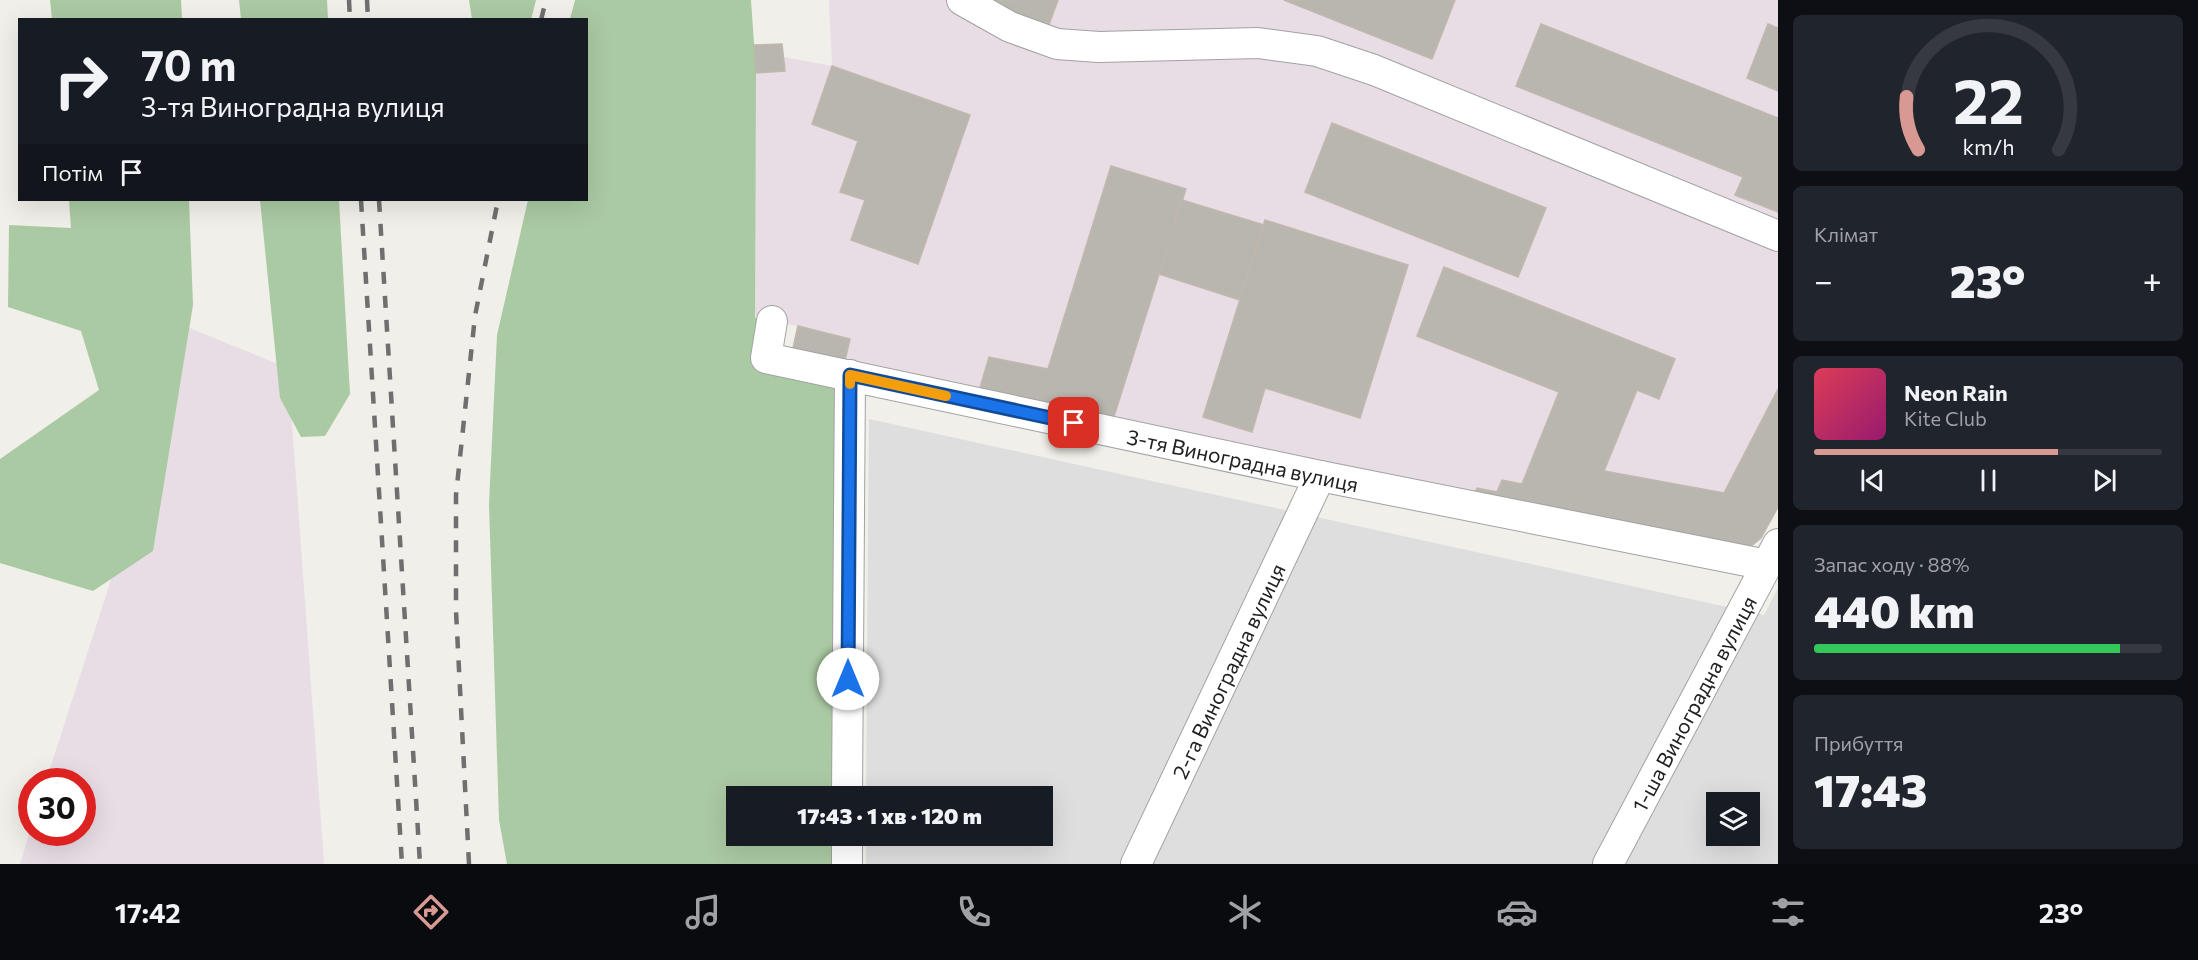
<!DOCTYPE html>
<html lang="uk">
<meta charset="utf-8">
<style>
body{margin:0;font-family:Commissioner,sans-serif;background:#20242c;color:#f1f3f6;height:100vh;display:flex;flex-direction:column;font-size:22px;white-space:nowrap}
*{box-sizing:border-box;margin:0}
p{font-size:20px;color:#9ea1a6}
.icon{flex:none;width:33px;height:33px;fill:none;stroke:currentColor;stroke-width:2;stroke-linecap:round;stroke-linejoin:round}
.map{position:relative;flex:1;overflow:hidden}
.panel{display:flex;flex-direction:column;gap:15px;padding:15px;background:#0d0f14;width:420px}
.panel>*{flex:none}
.hud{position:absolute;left:18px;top:18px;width:570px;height:183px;border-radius:0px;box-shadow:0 6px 24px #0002;background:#171b24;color:#f1f3f6;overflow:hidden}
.controls{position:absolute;left:1706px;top:792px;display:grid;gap:12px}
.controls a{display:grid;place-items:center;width:54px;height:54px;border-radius:0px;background:#171b24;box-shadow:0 6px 24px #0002;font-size:30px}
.speed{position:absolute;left:18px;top:768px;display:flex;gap:12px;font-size:30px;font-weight:700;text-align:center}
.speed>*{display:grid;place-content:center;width:78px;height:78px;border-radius:50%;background:#171b24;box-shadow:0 6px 24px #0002;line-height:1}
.speed .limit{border:9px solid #d22;background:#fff;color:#111}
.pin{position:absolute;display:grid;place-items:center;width:51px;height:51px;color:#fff;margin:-26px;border-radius:12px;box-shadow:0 3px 9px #0006}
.me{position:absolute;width:66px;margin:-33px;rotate:0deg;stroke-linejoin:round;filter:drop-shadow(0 0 4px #0008)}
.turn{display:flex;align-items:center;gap:21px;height:126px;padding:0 24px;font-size:27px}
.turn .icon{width:78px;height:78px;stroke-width:2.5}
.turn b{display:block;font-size:42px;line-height:51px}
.then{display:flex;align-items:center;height:57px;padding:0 24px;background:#0003;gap:12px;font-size:22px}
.big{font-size:45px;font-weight:800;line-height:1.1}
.panel .widget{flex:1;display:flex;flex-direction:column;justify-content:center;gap:9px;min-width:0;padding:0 21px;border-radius:9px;background:#20242c}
.panel .dial{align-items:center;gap:0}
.dial svg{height:156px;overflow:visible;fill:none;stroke:#363941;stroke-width:7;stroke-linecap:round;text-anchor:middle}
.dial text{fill:#f1f3f6;stroke:none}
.song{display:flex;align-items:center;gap:18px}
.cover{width:72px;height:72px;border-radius:9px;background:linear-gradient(135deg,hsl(350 70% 55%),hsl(320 70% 35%))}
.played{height:6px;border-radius:3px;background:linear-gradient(90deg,#d89993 70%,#363941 70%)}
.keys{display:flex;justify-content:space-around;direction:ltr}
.heat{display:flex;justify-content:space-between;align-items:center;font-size:33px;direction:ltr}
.charge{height:9px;border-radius:4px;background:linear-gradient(90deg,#34c759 88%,#363941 0)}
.trip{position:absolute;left:726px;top:786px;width:327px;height:60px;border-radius:0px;background:#171b24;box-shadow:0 6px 24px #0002;font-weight:800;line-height:60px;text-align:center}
.tabs{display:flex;height:96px;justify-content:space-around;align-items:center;background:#090b0e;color:#9ea1a6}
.tabs .icon{width:42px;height:42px}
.tabs .active{color:#d89993}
.tabs b{font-size:27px;color:#f1f3f6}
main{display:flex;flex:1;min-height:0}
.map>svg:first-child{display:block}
</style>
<main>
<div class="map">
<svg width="1778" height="864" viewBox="0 0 1778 864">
<rect width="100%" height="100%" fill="#f0efe9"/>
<!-- residential -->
<path fill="#dfdede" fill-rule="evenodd" d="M869 419 1764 615 1778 588V864H866V836H1042V796H866ZM1716 802H1749V836H1716Z"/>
<!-- industrial -->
<g fill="#e8dce5">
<polygon points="829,0 1778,0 1778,507 1761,538 1745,551 791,357 797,326 755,318 754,45 782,44 784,57 832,66"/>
<polygon points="177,323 288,368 324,864 20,864 31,828 32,832 82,832 82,782 46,781 152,453"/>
</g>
<!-- forest -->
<g fill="#aacaa3">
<polygon points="50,0 181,0 182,19 52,19"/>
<polygon points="239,0 327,0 328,19 241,19"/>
<polygon points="469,0 536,0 531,20 472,19"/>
<polygon points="575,0 751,0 756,73 755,318 772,321 766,358 850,375 847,796 736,796 736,836 847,836 847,864 507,864 499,820 489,504 497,335 528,200 586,200 586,20 570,19"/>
<polygon points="69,200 189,200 193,305 153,551 93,591 0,563 0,459 99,390 81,331 8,307 9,225 71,228"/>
<polygon points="260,200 339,200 350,394 325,436 301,437 280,398"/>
</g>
<!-- building -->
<g fill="#b9b5af" stroke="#c0b8ad" stroke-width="1.5">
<polygon points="988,0 1058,0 1046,33"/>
<polygon points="1284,0 1455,0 1432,59"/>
<polygon points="1541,24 1778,118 1778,212 1735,195 1743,177 1516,86"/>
<polygon points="1768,24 1778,28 1778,91 1747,78"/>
<polygon points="782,44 785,71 756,73 754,45"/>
<polygon points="832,66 970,115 918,264 851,240 865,200 840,192 858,141 812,124"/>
<polygon points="1332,123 1546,208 1518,277 1305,192"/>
<polygon points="1111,166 1186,189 1111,426 977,398 989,357 1048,369"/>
<polygon points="1182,200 1264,225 1240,300 1159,274"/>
<polygon points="1265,220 1408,265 1360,418 1265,388 1252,432 1203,417"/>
<polygon points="1444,267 1675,359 1659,399 1637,390 1604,471 1724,493 1778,389 1778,507 1761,538 1745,551 1471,503 1477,488 1497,492 1502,480 1522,484 1559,392 1417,336"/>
<polygon points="798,326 850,339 843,369 791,357"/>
</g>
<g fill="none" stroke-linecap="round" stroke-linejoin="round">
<defs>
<g id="minor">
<polyline points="962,0 1010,27 1057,44 1099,47 1258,43 1317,51 1374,70 1778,236"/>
<path id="s1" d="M772 321 766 358 1320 476 1767 565"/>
<polyline points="847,796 850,375"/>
<polyline points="847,864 847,836"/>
<path id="s2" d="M1136 864 1320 476"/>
<path id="s3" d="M1608 864 1778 544"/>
</g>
</defs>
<!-- minor casing -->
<use href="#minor" stroke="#a2a2a2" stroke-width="32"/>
<!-- minor -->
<use href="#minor" stroke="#fff" stroke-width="30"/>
<!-- rail -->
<g stroke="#6f6f6f" stroke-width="4.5" stroke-dasharray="12 12" stroke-linecap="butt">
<polyline points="349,0 350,20"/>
<polyline points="367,0 368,20"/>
<polyline points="541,20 546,0"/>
<polyline points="361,200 402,864"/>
<polyline points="379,200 420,864"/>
<polyline points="469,864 456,611 456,495 475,316 498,200"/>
</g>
</g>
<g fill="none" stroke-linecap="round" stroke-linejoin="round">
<defs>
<polyline id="route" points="848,679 850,375 1074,423"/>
</defs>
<!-- route casing -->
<use href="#route" stroke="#114b97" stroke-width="15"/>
<!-- route -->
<use href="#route" stroke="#1a73e8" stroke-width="10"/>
<!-- slow -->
<polyline stroke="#f59e0b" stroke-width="10" points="850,384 850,375 946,396"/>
</g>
<g text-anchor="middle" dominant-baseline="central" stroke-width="5" stroke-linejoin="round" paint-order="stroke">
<!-- street labels -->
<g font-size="21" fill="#212121" stroke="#fff">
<text stroke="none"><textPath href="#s1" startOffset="525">3-тя Виноградна вулиця</textPath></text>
<text stroke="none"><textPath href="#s2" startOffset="214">2-га Виноградна вулиця</textPath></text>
<text stroke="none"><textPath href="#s3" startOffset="182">1-ша Виноградна вулиця</textPath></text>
</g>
</g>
</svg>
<div class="controls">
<a><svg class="icon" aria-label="layers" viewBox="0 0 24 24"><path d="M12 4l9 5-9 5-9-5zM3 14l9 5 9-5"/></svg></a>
</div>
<div class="speed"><div class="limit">30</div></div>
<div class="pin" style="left:1074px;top:423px;background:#d93025"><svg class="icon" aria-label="arrive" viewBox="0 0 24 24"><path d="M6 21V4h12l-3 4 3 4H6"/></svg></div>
<svg class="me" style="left:848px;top:679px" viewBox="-20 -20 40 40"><circle r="19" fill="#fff"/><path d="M0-13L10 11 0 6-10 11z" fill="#1a73e8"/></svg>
<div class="trip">17:43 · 1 хв · 120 m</div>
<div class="hud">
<div class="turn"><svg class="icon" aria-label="right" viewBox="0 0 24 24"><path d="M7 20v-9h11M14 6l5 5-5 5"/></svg><div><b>70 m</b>3-тя Виноградна вулиця</div></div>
<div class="then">Потім<svg class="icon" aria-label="arrive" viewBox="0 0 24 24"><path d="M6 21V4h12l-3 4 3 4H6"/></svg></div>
</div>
</div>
<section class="panel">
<div class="widget dial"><svg viewBox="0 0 100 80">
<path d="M14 69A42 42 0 1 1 86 69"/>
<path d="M14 69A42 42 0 0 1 8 42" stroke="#d89993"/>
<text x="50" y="56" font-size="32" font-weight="700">22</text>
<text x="50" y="72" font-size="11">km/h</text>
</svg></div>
<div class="widget"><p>Клімат</p>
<div class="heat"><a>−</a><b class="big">23°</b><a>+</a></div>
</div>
<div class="widget">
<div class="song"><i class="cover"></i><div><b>Neon Rain</b><p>Kite Club</p></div></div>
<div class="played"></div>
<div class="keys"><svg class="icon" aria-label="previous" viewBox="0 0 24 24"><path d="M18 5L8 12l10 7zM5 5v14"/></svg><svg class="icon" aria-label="pause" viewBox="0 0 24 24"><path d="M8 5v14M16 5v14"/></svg><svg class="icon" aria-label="next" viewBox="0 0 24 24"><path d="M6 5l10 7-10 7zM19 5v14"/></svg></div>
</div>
<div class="widget"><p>Запас ходу · 88%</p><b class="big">440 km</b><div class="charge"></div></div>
<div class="widget"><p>Прибуття</p><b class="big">17:43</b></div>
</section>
</main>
<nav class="tabs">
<b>17:42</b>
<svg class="icon active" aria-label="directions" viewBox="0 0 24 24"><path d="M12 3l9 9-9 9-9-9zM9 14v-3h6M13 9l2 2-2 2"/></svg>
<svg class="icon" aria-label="music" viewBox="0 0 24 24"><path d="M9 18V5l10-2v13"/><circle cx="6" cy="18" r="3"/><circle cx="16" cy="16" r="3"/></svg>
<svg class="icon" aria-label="phone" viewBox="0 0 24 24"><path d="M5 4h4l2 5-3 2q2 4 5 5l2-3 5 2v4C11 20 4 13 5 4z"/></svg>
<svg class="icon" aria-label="climate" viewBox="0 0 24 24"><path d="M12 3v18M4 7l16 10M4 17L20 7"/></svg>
<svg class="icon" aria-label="car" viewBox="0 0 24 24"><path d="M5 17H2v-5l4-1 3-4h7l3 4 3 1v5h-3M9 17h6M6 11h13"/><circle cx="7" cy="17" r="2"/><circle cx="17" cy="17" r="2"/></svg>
<svg class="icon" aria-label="filters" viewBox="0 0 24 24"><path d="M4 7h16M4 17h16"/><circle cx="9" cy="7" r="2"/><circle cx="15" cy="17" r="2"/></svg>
<b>23°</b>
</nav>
